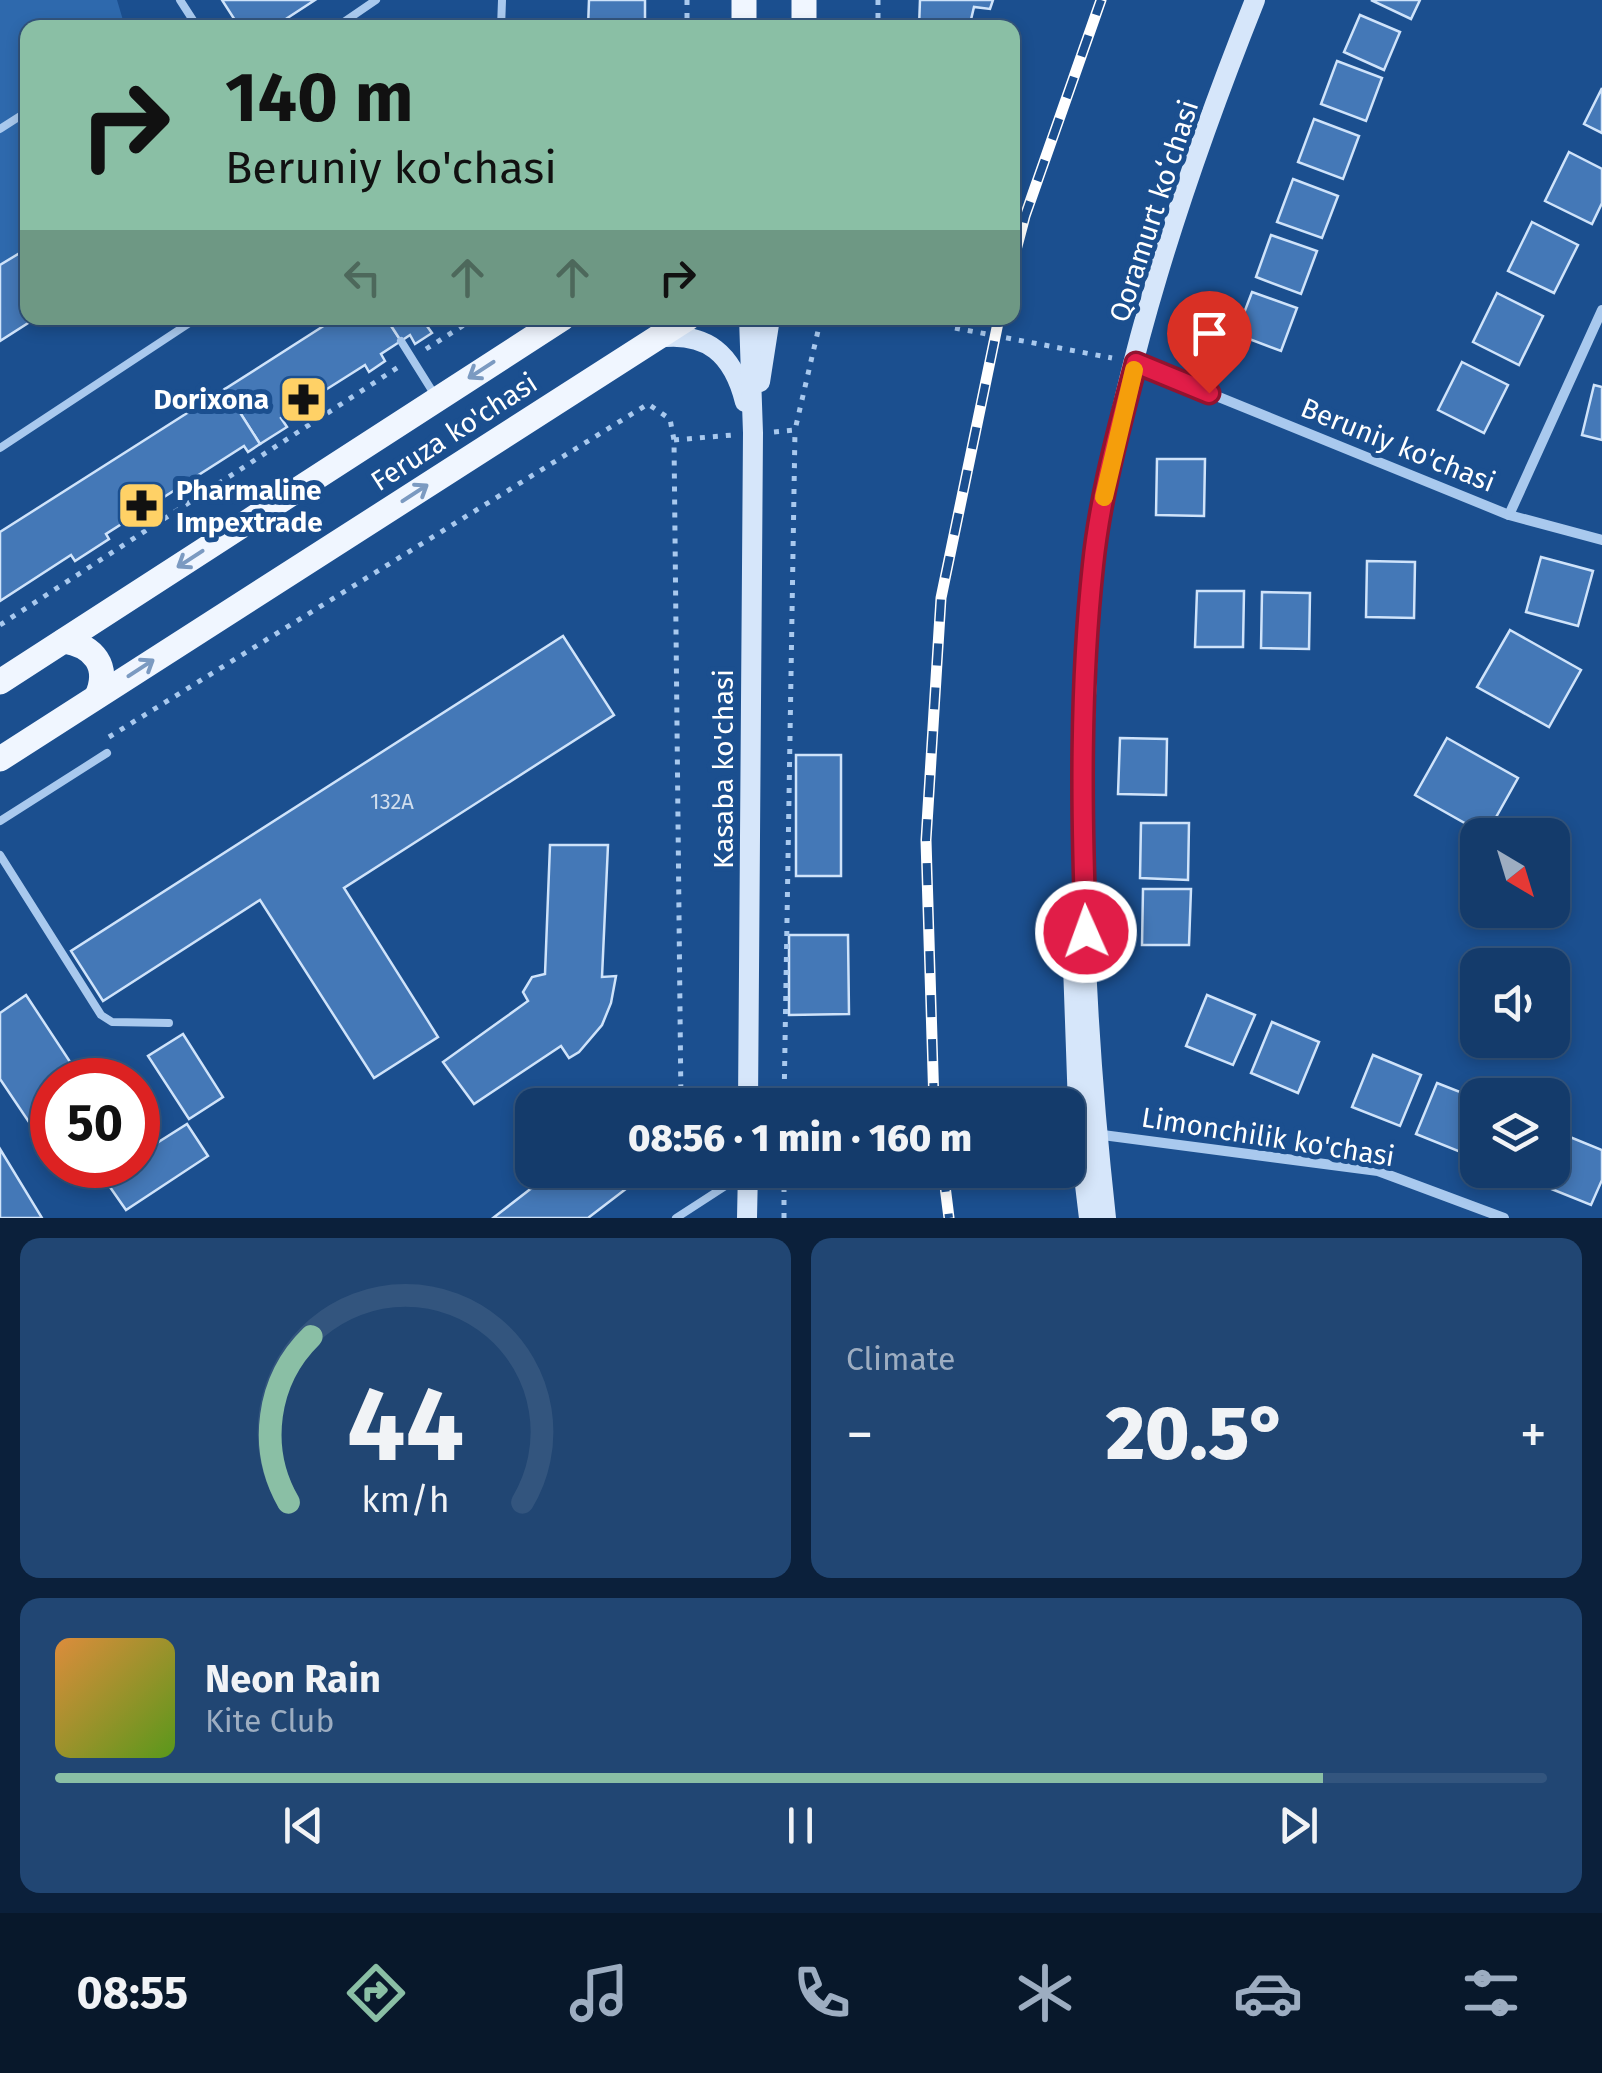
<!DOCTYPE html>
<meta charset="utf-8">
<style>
body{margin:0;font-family:"Fira Sans",sans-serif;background:#214673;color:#f1f3f6;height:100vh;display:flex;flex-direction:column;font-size:38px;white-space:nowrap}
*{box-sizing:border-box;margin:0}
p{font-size:32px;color:#9dadc1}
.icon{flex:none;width:55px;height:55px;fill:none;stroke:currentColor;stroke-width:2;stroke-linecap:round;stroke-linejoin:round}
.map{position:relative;height:1218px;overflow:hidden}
.sheet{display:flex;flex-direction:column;gap:20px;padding:20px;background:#0b203b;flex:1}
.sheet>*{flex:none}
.top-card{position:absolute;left:20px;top:20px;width:1000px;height:305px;border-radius:20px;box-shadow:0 5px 15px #0003,0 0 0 2px #33557e;background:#8abfa5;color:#111;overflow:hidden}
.needle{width:65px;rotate:142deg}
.controls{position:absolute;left:1460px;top:818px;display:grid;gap:20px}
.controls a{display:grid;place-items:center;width:110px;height:110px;border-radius:20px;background:#143b6b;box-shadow:0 5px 15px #0003,0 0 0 2px #33557e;font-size:50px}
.speed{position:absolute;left:30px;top:1058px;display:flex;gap:20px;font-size:50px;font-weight:700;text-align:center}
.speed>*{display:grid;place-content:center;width:130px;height:130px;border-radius:50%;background:#143b6b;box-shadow:0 5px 15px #0003,0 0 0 2px #33557e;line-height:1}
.speed .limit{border:15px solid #d22;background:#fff;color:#111}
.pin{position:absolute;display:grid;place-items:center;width:85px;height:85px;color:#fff;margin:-102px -42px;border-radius:50% 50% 50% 0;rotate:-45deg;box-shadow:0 0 10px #0007}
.pin .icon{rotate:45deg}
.me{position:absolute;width:110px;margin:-55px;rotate:358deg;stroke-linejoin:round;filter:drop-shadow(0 0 8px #0008)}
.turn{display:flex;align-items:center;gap:35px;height:210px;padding:0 40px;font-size:45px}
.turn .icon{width:130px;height:130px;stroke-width:2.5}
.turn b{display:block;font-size:70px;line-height:85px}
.lanes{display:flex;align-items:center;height:95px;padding:0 40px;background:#0003;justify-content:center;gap:50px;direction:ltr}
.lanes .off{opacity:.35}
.big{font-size:75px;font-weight:800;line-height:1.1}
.sheet .card{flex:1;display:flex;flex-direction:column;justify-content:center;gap:15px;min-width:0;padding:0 35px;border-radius:20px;background:#214673}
.sheet .dial{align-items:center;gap:0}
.dial svg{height:260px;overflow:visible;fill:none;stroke:#33557e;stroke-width:7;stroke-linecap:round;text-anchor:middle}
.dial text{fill:#f1f3f6;stroke:none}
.song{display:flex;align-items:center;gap:30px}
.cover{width:120px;height:120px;border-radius:15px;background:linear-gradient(135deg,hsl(30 70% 55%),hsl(90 70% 35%))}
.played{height:10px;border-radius:5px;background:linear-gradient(90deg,#8abfa5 85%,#33557e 85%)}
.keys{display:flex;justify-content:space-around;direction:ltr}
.heat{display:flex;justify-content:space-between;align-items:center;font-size:55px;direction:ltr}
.sheet .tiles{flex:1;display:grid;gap:20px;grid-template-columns:1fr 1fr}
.card:last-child{grid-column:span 2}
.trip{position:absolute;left:515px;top:1088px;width:570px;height:100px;border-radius:20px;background:#143b6b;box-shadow:0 5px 15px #0003,0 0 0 2px #33557e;font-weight:800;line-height:100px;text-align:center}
.menu{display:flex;height:160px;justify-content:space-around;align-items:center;background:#08182b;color:#9dadc1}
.menu .icon{width:70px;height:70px}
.menu .active{color:#8abfa5}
.menu b{font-size:45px;color:#f1f3f6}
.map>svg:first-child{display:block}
</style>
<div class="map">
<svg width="1602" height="1218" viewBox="0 0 1602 1218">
<rect width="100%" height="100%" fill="#1b4f8f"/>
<!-- green -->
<polygon fill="#2e69ad" points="0,0 117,0 125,27 28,28 27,248 0,265"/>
<!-- building -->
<g fill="#4478b7" stroke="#cfe3fa" stroke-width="2.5">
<polygon points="222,0 315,0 272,28 240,28"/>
<polygon points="589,0 645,0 645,28 588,28"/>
<polygon points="920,0 993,0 990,9 974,7 969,28 919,28"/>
<polygon points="1371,0 1420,0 1411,19"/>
<polygon points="1360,15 1400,32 1384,70 1344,52"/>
<polygon points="1337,61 1382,78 1366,121 1321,104"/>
<polygon points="1602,88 1602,133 1584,124"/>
<polygon points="1314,119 1359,136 1343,179 1298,162"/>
<polygon points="1569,152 1602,169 1602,203 1592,224 1545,201"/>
<polygon points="1293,179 1338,196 1322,238 1277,222"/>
<polygon points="1532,222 1578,245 1554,293 1508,271"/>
<polygon points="1271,235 1317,251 1301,294 1256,277"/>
<polygon points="28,248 28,318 36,318 0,341 0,265"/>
<polygon points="1252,292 1297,308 1281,351 1236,334"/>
<polygon points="1497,293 1543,316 1519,365 1473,342"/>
<polygon points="336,318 386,318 401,341 381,354 385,361 369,372 365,365 281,418 287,427 260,444 225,389"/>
<polygon points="386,318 440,318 427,326 432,333 415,344 410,335 401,341"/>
<polygon points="1462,362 1508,385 1484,433 1438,410"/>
<polygon points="1594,385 1602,387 1602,440 1582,435"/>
<polygon points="225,389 260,444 248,452 244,446 106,534 109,539 75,561 71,555 0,601 0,532"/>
<polygon points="1157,459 1205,459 1204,516 1156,515"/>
<polygon points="1541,557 1593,571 1578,626 1526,612"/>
<polygon points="1367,561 1415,562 1414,618 1366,617"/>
<polygon points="1197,591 1244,591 1243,647 1195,647"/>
<polygon points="1262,592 1310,593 1309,649 1261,648"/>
<polygon points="1510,630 1581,670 1549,727 1477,687"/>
<polygon points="563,636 614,715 344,888 438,1037 374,1078 260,900 103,1001 71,951"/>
<polygon points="1120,738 1167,739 1166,795 1118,794"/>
<polygon points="1447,738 1518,778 1486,835 1415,795"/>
<rect x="796" y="755" width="45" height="121"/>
<polygon points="1141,823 1189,823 1188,880 1140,878"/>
<polygon points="550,845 608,845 602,977 616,976 611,1003 602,1025 579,1052 569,1058 561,1046 474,1104 443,1062 528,1001 523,992 532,977 545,974"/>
<polygon points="1143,889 1191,889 1189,945 1142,945"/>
<polygon points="789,935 848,935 849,1014 789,1015"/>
<polygon points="26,995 82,1080 52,1080 52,1127 39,1137 0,1079 0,1013"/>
<polygon points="1207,995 1255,1015 1233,1065 1186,1046"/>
<polygon points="1272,1022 1319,1042 1298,1093 1251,1073"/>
<polygon points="183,1034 223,1097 189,1119 148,1056"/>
<polygon points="1373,1055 1421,1075 1400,1126 1352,1107"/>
<polygon points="1437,1083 1478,1099 1478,1120 1463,1153 1416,1134"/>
<polygon points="187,1124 208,1156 126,1210 103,1177 122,1165 138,1165 138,1155"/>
<polygon points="1565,1135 1602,1150 1602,1180 1591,1205 1544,1186"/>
<polygon points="0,1149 42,1218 0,1218"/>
<polygon points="555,1170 640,1170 644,1175 588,1218 493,1218"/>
</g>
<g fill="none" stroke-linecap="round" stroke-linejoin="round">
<!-- path -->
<g stroke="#a9c9ee" stroke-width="5" stroke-dasharray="5 8" stroke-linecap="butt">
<polyline points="687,0 687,28"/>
<polyline points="878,0 878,28"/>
<polyline points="955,328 1112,358"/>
<polyline points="426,349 475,318"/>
<polyline points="774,432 795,430 821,318"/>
<polyline points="674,440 733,435"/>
<polyline points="0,625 400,366"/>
<polyline points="109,737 648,404 670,419 674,440 681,1105"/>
<polyline points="784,1091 933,1097 964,1105"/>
<polyline points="784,1105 795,430"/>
<polyline points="683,1170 684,1195"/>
<polyline points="784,1218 784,1170"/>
</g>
<!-- lane -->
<g stroke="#a9c9ee" stroke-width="8">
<polyline points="180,0 198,28"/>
<polyline points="335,28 376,0"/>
<polyline points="501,28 502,0"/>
<polyline points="0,129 28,111"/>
<polyline points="401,341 436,397"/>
<polyline points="0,448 197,318"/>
<polyline points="0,821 107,753"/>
<polyline points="0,855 101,1015 112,1022 169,1023"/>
<polyline points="676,1218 744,1174"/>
</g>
<!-- street -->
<g stroke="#a9c9ee" stroke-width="10">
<polyline points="1130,361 1509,515 1602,540"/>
<polyline points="1509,515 1602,310"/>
<polyline points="1095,1134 1378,1171 1504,1218"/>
</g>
<!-- secondary -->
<g stroke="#d6e6fa" stroke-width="20">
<path d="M657 338C707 331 733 354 745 402"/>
<polyline points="760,382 770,318"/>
<polyline points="1071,908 1079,1135 1089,1218"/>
<polyline points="748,1105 753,433 749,318"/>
<polyline points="747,1218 748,1170"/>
<path d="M1106 1218C1087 1045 1077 870 1086 696 1088 651 1088 604 1094 560 1120 369 1184 178 1255 0"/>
</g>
<!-- primary -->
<g stroke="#f0f6ff" stroke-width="25">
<polyline points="744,28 744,0"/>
<polyline points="804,28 804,0"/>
<path d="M64 641C94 646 110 666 97 696"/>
<polyline points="0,682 563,318"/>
<polyline points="0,759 688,318"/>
</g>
<defs>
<g id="rail">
<polyline points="1012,265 1025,216 1101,0"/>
<polyline points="934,1105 926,840 941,598 999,318"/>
<polyline points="943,1170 949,1218"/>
</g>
</defs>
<!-- rail casing -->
<use href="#rail" stroke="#fff" stroke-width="11"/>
<!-- rail -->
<use href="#rail" stroke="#1b4f8f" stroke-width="8" stroke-dasharray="22" stroke-linecap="butt"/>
</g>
<!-- one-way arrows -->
<defs><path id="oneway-shaft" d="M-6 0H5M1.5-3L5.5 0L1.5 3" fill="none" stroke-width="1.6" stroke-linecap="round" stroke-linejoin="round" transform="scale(2.5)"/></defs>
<g stroke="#7b9ac1">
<use href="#oneway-shaft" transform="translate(481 370) rotate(147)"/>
<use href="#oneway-shaft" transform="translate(415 493) rotate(-33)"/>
<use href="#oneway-shaft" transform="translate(190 559) rotate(147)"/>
<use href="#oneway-shaft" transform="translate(141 668) rotate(-33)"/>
</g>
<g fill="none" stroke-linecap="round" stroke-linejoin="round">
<defs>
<path id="route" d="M1086 932C1081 810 1080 686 1093 565 1100 496 1119 429 1136 363L1209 393"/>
</defs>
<!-- route casing -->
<use href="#route" stroke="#92132f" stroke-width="25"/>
<!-- route -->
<use href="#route" stroke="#e11d48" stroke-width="18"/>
<!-- slow -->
<polyline stroke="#f59e0b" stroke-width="18" points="1104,497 1134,370"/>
</g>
<!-- icons -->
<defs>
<symbol id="pharmacy-square" viewBox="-11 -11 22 22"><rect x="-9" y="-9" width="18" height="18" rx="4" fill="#ffd166" stroke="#1b4f8f"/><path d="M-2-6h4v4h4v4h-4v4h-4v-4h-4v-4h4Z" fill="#111"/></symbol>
</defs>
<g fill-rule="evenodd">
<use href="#pharmacy-square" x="276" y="372" width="55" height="55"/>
<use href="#pharmacy-square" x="114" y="478" width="55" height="55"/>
</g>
<g text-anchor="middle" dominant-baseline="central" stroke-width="10" stroke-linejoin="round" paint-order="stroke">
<!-- number labels -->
<g font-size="22" fill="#d0dded">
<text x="392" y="801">132A</text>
</g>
<!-- street labels -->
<g font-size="28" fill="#fff" stroke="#1b4f8f">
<text transform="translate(1154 211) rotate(-72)">Qoramurt koʻchasi</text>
<text transform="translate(454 432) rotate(-33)">Feruza ko'chasi</text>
<text transform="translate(1398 445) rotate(22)">Beruniy ko'chasi</text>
<text transform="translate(723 769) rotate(-90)">Kasaba ko'chasi</text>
<text transform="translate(1268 1137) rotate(9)">Limonchilik ko'chasi</text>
</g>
<!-- poi labels -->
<g font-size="28" font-weight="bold" fill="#fff" stroke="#1b4f8f" text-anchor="end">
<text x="269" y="399">Dorixona</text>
<text x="176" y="490" text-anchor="start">Pharmaline<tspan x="176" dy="32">Impextrade</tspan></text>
</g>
</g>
</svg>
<div class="controls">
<a><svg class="needle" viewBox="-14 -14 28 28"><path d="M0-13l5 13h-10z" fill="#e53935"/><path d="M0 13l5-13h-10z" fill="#9dadc1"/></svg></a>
<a><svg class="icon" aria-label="sound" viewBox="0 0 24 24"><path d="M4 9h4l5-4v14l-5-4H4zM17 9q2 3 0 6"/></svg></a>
<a><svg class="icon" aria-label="layers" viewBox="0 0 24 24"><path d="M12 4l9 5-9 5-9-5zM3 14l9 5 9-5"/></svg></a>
</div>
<div class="speed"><div class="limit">50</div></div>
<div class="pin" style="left:1209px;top:393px;background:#d93025"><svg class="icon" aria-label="arrive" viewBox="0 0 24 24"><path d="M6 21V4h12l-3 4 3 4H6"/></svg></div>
<svg class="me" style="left:1086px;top:932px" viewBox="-20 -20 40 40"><circle r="17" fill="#e11d48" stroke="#fff" stroke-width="3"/><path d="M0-11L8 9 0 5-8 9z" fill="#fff"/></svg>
<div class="trip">08:56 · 1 min · 160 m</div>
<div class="top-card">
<div class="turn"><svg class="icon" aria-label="right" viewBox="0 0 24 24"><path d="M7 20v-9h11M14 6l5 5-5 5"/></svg><div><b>140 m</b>Beruniy ko'chasi</div></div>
<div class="lanes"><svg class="icon off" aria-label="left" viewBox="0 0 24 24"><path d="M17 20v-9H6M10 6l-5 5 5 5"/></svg><svg class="icon off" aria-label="ahead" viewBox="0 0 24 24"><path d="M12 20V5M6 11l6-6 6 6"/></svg><svg class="icon off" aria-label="ahead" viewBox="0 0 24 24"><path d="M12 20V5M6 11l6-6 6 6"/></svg><svg class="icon" aria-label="right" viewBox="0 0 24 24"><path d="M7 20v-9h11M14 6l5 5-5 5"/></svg></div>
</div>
</div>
<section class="sheet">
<div class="tiles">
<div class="card dial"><svg viewBox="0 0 100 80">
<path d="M14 69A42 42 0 1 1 86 69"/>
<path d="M14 69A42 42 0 0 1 21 18" stroke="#8abfa5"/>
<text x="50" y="56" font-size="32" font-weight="700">44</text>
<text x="50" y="72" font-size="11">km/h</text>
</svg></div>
<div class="card"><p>Climate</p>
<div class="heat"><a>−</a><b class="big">20.5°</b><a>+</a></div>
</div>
<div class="card">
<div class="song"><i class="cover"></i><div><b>Neon Rain</b><p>Kite Club</p></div></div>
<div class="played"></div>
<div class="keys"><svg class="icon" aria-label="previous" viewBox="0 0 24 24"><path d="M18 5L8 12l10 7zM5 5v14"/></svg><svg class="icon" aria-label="pause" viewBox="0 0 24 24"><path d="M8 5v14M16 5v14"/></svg><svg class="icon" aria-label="next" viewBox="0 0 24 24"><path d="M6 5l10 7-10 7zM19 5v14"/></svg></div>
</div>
</div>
</section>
<nav class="menu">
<b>08:55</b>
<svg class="icon active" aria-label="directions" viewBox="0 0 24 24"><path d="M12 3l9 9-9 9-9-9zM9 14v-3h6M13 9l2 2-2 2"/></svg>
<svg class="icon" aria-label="music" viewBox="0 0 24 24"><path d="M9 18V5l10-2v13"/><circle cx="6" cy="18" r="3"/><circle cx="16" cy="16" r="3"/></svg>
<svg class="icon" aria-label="phone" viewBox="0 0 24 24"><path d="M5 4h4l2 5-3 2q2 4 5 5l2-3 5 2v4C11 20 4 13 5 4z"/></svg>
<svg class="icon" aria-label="climate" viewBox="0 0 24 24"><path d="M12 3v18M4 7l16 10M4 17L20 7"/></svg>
<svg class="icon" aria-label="car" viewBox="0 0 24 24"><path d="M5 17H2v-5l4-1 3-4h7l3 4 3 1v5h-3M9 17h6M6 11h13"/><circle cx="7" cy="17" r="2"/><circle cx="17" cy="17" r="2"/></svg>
<svg class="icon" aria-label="filters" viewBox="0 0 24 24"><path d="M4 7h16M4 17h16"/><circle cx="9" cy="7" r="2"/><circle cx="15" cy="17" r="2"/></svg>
</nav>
